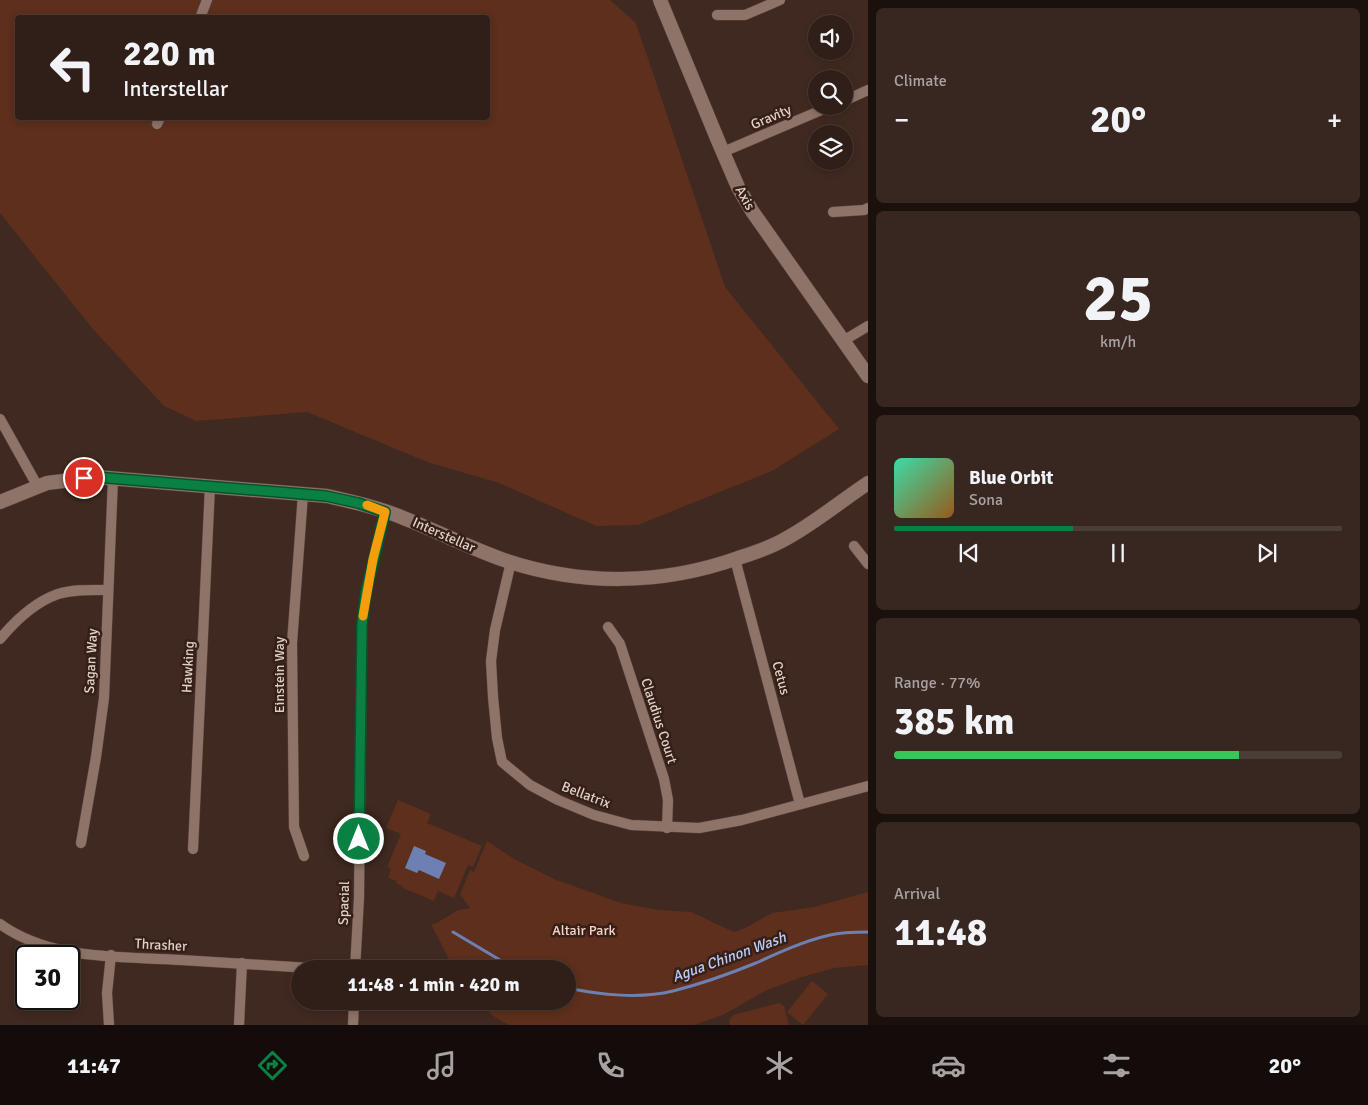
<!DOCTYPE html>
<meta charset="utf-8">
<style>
body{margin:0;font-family:Signika,sans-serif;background:#382721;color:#f1f3f6;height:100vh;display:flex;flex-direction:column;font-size:19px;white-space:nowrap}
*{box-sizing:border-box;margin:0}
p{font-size:16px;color:#a8a2a2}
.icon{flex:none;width:28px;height:28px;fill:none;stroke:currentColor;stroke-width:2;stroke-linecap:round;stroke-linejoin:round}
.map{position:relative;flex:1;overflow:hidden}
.drawer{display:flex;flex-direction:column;gap:8px;padding:8px;background:#1a110d;width:500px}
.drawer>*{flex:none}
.hud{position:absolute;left:15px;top:15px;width:475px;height:105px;border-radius:5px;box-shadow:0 2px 8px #0003,0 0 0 1px #4b3d37;background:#301f18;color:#f1f3f6;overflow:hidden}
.tools{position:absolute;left:808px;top:15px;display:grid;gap:10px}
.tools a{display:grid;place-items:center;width:45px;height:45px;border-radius:50%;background:#301f18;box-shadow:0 2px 8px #0003,0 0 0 1px #4b3d37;font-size:25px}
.speed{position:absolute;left:15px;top:945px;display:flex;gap:10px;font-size:25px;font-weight:700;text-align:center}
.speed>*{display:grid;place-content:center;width:65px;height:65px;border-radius:50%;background:#301f18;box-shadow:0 2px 8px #0003,0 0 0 1px #4b3d37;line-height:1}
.speed .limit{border:2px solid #111;border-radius:8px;background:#fff;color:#111}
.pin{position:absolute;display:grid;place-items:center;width:42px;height:42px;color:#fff;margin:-21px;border:2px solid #fff;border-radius:50%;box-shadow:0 1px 5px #0007}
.me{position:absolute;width:55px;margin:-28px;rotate:0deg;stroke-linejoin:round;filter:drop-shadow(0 0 4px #0008)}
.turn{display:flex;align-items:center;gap:18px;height:105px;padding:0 25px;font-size:22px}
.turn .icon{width:65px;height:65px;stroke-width:2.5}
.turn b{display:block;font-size:35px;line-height:42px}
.big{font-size:38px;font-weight:700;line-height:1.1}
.drawer .card{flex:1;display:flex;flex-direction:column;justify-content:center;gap:8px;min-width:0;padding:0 18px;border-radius:8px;background:#382721}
.drawer .dial{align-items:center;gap:0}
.dial b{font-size:65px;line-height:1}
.song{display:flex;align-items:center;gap:15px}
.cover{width:60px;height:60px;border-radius:8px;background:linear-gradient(135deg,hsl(160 70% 55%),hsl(30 70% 35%))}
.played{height:5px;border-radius:2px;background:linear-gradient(90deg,#0b8043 40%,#4b3d37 40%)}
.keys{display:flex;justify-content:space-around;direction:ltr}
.heat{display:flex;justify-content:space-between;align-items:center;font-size:28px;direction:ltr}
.charge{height:8px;border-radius:4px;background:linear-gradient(90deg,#34c759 77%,#4b3d37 0)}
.trip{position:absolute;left:291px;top:960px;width:285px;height:50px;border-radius:25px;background:#301f18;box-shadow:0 2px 8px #0003,0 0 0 1px #4b3d37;font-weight:700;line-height:50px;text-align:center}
.tab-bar{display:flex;height:80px;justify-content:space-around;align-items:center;background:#130c0a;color:#a8a2a2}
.tab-bar .icon{width:35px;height:35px}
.tab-bar .current{color:#0b8043}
.tab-bar b{font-size:22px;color:#f1f3f6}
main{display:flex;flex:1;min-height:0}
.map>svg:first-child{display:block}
</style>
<main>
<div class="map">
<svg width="868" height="1025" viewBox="0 0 868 1025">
<rect width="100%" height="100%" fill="#402920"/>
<!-- green -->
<g fill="#5d2f1c" fill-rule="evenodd">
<path d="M0 0H610L636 23 725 287 839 429 772 471 638 525 596 526 499 483 427 462 307 412 196 421 164 406 92 328 0 213ZM18 18H488V118H18Z"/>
<polygon points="398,800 431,814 427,823 482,846 473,867 468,865 454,898 438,891 434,901 403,888 403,887 396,883 397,881 388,878 391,869 387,867 401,834 386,828"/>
<polygon points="487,841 514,859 554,879 621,903 659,910 691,912 734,932 745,928 772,913 814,907 868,892 868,965 834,968 802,977 765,991 723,1015 694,1025 509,1025 493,1016 478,1001 568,1001 568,969 454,969 431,924 435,924 458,910 470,908 460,894 470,870 474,872"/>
<polygon points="812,981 828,994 803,1025 787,1012"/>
<polygon points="779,1003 784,1006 789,1025 730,1025 729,1021 733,1015"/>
</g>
<!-- water -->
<polygon fill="#6d80b3" points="414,846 426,851 425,854 446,863 439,879 419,870 417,873 405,868"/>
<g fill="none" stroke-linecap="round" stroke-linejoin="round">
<!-- stream -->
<g stroke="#6d80b3" stroke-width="3">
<polyline points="453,932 515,969"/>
<path d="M568 988C600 995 641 999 673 991 701 984 729 974 756 963 780 952 804 941 830 935 842 932 856 932 868 932"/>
</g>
<defs>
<g id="street">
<polyline points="717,15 745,15 780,0"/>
<polyline points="200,18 207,0"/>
<polyline points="844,101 868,90"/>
<polyline points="157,124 160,118"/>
<polyline points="723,152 831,106"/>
<polyline points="833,212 864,210 868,208"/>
<polyline points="843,341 868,326"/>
<polyline points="0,419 38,487"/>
<polyline points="303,494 292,643 294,827 304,856"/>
<polyline points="854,546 868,564"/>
<polyline points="735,559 800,804"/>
<polyline points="511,562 495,630 491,661 493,697 497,738 502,762 530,785 558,800 594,815 631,825 699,828 742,820 868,786"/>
<polyline points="608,627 620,644 664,779 668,800 667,828"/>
<path d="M0 639C15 621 35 602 58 594 74 589 92 590 108 590"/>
<polyline points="81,843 96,757 104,698 113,478"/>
<polyline points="193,849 210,486"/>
<path d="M0 924C51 961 121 956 181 960 229 963 278 966 326 969"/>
<polyline points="355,969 359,898 362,625 366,592 385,511"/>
<polyline points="109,1025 107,993 111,955"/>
<polyline points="239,1025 242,963"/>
<polyline points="353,1025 354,1001"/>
</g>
<g id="secondary">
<polyline points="660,0 719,143 738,187 752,211 868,376"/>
<path d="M0 502 47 483 96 477 327 496C353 502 381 508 406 519 439 532 470 548 504 560 581 586 662 585 738 558 754 553 772 547 787 538 816 522 841 501 868 483"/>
</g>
</defs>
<!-- street casing -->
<use href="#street" stroke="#5a463f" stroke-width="11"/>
<!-- secondary casing -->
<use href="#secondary" stroke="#5a463f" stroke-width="15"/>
<!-- street -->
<use href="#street" stroke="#8e7368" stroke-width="10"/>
<!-- secondary -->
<use href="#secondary" stroke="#8e7368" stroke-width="14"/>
</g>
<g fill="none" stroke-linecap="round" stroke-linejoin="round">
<defs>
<polyline id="route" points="84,478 96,477 326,496 358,503 385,512 366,592 362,625 359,839"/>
</defs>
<!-- route casing -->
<use href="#route" stroke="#07532c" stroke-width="12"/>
<!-- route -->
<use href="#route" stroke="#0b8043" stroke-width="9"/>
<!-- slow -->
<polyline stroke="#f59e0b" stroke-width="9" points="363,616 373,559 385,512 367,505"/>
</g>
<g text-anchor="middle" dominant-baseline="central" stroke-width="5" stroke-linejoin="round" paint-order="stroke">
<!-- street labels -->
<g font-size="14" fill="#dfd0ca" stroke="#351f16">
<text transform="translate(771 117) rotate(-23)">Gravity</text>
<text transform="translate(745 198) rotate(61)">Axis</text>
<text transform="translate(444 535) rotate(24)">Interstellar</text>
<text transform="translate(91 661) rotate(-87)">Sagan Way</text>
<text transform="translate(188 667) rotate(-87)">Hawking</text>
<text transform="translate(279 675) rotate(-90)">Einstein Way</text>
<text transform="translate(781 678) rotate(75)">Cetus</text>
<text transform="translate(659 721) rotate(72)">Claudius Court</text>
<text transform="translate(586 795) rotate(21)">Bellatrix</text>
<text transform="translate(344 903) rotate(-88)">Spacial</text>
<text transform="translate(161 945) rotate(3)">Thrasher</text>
</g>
<!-- park labels -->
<g font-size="14" fill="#f6d3c5" stroke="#351f16">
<text x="584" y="930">Altair Park</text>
</g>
<!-- water labels -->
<g font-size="15" font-style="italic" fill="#b9cbf8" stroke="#351f16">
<text transform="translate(729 957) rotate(-20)">Agua Chinon Wash</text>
</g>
</g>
</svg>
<div class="tools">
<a><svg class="icon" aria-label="sound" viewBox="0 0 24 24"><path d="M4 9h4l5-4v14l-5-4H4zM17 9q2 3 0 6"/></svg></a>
<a><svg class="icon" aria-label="search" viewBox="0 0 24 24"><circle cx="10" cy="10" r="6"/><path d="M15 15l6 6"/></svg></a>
<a><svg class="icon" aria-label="layers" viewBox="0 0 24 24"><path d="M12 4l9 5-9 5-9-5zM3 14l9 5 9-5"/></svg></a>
</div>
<div class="speed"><div class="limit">30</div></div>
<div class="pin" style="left:84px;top:478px;background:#d93025"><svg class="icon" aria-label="arrive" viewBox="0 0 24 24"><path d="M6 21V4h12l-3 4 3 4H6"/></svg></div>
<svg class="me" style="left:359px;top:839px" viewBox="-20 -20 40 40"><circle r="17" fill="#0b8043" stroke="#fff" stroke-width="3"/><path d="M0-11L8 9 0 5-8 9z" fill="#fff"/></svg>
<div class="trip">11:48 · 1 min · 420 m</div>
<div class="hud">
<div class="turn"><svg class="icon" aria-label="left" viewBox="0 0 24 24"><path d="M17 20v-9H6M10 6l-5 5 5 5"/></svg><div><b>220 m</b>Interstellar</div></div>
</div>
</div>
<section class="drawer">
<div class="card"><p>Climate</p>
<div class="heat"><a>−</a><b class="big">20°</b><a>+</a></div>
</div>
<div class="card dial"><b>25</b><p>km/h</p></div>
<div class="card">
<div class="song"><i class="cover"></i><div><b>Blue Orbit</b><p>Sona</p></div></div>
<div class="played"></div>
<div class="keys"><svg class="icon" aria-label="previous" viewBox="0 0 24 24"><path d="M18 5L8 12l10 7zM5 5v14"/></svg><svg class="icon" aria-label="pause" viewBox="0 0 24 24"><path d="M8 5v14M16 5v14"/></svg><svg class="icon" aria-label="next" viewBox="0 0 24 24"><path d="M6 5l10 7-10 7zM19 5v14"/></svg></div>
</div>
<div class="card"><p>Range · 77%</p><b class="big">385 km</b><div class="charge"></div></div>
<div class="card"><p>Arrival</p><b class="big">11:48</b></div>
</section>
</main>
<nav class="tab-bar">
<b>11:47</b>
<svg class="icon current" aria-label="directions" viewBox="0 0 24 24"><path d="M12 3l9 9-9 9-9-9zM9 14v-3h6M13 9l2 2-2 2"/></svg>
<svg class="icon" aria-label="music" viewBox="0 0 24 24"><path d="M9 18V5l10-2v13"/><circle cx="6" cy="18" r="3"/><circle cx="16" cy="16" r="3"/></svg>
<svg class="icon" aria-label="phone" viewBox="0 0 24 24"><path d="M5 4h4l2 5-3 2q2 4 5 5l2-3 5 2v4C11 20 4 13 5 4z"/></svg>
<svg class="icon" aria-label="climate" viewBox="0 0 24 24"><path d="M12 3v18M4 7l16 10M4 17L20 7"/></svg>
<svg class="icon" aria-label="car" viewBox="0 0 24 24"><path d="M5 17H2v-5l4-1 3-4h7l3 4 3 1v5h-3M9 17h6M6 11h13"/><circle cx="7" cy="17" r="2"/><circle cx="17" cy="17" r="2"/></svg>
<svg class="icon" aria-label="filters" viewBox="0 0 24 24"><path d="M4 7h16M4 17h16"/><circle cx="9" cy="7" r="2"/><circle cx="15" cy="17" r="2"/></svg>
<b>20°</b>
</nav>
